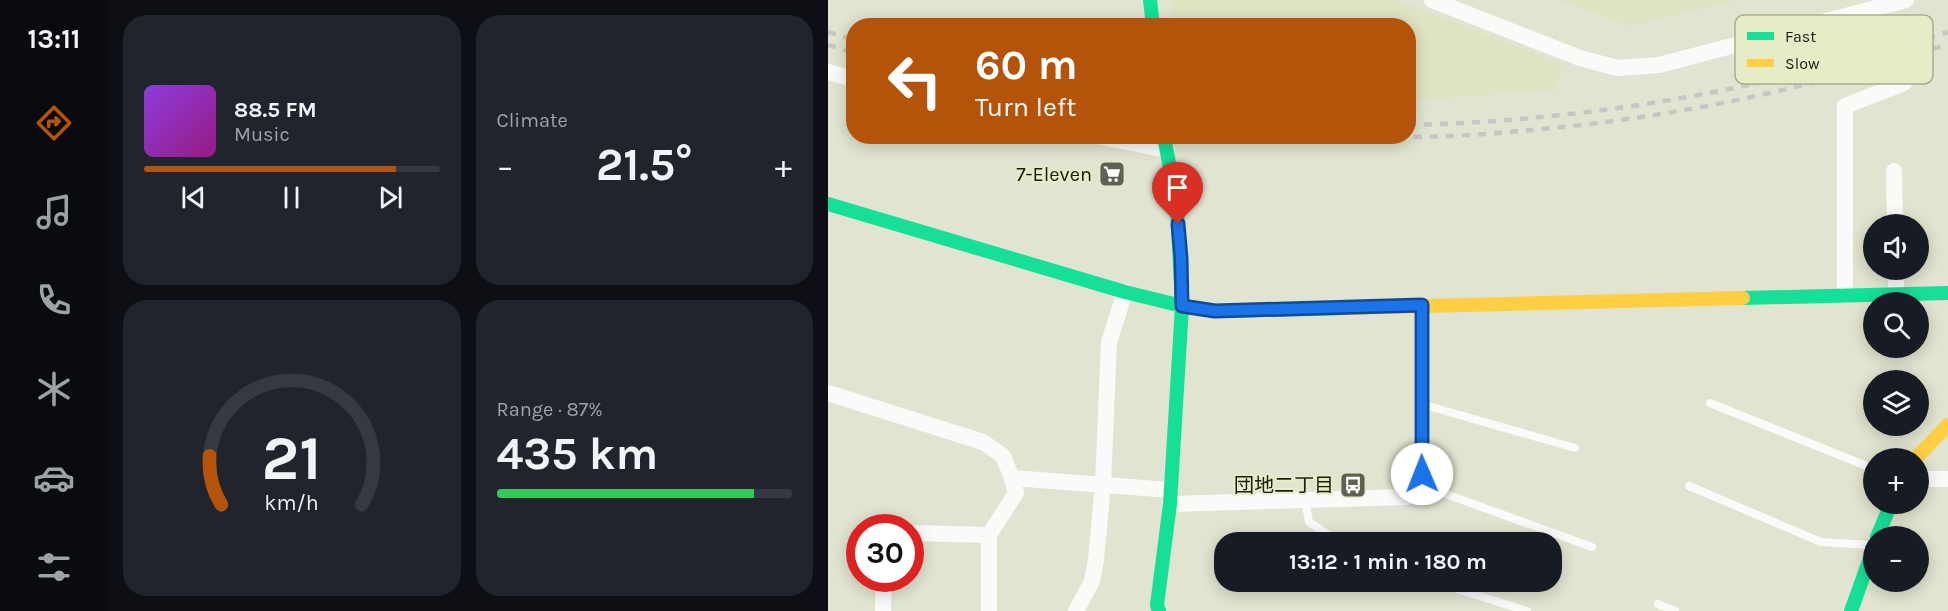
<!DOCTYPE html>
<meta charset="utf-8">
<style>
body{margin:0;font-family:Karla,"Noto Sans JP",sans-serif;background:#20242c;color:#f1f3f6;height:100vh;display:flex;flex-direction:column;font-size:22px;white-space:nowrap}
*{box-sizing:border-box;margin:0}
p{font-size:20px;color:#9ea1a6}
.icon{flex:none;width:33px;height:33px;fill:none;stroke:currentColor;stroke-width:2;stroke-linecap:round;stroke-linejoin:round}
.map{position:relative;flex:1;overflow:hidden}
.panel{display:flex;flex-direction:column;gap:15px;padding:15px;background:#0d0f14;width:720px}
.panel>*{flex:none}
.guide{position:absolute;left:18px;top:18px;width:570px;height:126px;border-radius:24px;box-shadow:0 3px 15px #0003;background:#b45309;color:#fff;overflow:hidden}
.controls{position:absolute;left:1035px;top:214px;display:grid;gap:12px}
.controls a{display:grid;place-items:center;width:66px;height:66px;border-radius:50%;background:#171b24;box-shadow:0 3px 15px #0003;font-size:30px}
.speed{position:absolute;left:18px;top:514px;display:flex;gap:12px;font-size:30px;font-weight:700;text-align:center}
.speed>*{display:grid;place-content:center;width:78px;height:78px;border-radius:50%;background:#171b24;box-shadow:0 3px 15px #0003;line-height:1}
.speed .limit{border:9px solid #d22;background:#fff;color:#111}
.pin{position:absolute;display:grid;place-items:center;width:51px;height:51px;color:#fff;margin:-62px -26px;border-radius:50% 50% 50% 0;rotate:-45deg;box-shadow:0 0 6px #0007}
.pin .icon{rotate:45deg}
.me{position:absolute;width:66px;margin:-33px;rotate:359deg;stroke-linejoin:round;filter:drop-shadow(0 0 4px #0008)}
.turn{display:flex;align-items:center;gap:21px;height:126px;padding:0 30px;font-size:27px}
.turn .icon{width:78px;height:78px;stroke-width:2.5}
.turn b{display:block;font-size:42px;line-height:51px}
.big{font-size:45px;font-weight:700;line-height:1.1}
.panel .card{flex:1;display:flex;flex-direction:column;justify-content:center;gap:9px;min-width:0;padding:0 21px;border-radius:24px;background:#20242c}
.panel .dial{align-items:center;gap:0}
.dial svg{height:156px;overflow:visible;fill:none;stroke:#363941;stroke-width:7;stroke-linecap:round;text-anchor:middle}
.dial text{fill:#f1f3f6;stroke:none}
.song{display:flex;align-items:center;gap:18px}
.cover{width:72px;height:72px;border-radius:9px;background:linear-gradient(135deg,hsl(270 70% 55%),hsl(310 70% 35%))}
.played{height:6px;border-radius:3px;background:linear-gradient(90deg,#b45309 85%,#363941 85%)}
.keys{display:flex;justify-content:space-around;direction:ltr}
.heat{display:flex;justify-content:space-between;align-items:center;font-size:33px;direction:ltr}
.charge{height:9px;border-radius:4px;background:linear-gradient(90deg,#34c759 87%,#363941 0)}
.panel .tiles{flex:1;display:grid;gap:15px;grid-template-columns:repeat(2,1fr)}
.trip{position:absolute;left:386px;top:532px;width:348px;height:60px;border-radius:24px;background:#171b24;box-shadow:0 3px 15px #0003;font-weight:700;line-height:60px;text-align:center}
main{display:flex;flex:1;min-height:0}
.tabs{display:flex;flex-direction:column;width:108px;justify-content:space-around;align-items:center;background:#090b0e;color:#9ea1a6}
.tabs .icon{width:42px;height:42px}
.tabs .current{color:#b45309}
.tabs b{font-size:27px;color:#f1f3f6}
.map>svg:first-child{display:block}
</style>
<main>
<nav class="tabs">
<b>13:11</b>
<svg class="icon current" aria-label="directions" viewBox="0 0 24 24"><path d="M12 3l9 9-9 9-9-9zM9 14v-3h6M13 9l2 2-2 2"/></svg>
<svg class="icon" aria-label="music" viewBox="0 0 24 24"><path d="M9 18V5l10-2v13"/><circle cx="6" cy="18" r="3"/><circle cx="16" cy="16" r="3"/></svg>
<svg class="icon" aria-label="phone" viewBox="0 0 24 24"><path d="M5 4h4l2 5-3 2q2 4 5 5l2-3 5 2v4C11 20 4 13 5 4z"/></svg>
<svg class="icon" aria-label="climate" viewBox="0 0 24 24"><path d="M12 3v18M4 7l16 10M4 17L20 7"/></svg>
<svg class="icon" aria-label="car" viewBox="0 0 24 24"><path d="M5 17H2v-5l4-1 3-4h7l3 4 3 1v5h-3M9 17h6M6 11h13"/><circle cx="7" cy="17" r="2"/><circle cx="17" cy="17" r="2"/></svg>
<svg class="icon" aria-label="filters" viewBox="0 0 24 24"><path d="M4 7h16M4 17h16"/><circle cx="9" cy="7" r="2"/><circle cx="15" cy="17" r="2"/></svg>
</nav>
<section class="panel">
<div class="tiles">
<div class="card">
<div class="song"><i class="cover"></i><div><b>88.5 FM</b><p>Music</p></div></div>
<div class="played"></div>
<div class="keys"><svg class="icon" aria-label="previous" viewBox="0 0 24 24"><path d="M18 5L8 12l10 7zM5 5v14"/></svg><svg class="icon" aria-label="pause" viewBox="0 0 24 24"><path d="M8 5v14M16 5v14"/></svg><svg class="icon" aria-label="next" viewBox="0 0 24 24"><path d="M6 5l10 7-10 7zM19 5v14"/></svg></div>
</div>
<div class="card"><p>Climate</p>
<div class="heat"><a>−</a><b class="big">21.5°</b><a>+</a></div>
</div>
<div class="card dial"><svg viewBox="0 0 100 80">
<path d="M14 69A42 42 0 1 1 86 69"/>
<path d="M14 69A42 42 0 0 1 8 44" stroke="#b45309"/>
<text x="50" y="56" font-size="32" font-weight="700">21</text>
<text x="50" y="72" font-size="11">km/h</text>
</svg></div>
<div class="card"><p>Range · 87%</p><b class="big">435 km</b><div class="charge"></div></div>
</div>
</section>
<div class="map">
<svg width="1120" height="611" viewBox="0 0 1120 611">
<rect width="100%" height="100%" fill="#e0e4d0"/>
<!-- built -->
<g fill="#dee3c2">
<polygon points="342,0 567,0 734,64 729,90 581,100 580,26 347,25"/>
<polygon points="731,0 908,0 802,26"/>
</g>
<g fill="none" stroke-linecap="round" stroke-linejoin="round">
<!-- lane -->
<g stroke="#fafbf8" stroke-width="8">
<polyline points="882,403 1046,469"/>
<polyline points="593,404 747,448"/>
<polyline points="593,485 764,547"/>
<polyline points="861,486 993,542 1044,545"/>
<polyline points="477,500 481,522 513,543"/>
<polyline points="607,582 699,611"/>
<polyline points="830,604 847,611"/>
</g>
<!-- street -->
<g stroke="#fafbf8" stroke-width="16">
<polyline points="604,0 752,58 789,68 831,65 1078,0"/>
<polyline points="0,72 26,79"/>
<polyline points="269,136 339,150"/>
<polyline points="1066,171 1067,225"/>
<polyline points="1068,270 1068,294"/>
<polyline points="1017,295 1017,106 1076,83"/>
<polyline points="0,393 155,442 175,456 184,478 342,490"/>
<polyline points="1090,479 1120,479"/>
<path d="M342 504 579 497C590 491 593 487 594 474V305"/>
<polyline points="82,533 161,535"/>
<polyline points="55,611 56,579"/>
<polyline points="161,611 161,535 188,493 184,478"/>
<polyline points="248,611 264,581 268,560 275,484 281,342 297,292"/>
</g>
<!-- fast -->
<g stroke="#16e098" stroke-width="14">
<polyline points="322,0 325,26"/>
<polyline points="0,204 297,292 354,306 387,311 517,308"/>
<polyline points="915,298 1120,293"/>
<polyline points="1049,537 1063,504"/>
<polyline points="331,611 329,605 342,504 354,306 349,207 336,136"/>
<polyline points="1023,611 1046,547"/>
</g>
<!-- slow -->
<g stroke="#ffcf43" stroke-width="14">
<polyline points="517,308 915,298"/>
<polyline points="1087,459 1120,425"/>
</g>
<!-- rail -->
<g stroke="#c6c7c2" stroke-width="4.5" stroke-dasharray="8 8" stroke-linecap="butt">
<polyline points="0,32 26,40"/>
<polyline points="0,45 26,53"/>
<path d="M580 125C764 121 945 88 1120 32"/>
<path d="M522 136C582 139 643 136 703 130 845 118 984 88 1120 44"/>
</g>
</g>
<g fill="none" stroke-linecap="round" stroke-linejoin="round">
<defs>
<polyline id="route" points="350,224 353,258 354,306 387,311 594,305 594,474"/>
</defs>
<!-- route casing -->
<use href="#route" stroke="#114b97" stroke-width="15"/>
<!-- route -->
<use href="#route" stroke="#1a73e8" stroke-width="10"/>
</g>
<!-- icons -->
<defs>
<symbol id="supermarket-square" viewBox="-11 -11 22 22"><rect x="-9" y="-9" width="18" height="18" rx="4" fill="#5f6253" stroke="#e6ecc8"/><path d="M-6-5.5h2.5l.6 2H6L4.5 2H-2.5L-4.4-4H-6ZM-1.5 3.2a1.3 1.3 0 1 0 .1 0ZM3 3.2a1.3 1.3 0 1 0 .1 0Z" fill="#fff"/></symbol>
<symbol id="bus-square" viewBox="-11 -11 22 22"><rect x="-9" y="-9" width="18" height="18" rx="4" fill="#5f6253" stroke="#e6ecc8"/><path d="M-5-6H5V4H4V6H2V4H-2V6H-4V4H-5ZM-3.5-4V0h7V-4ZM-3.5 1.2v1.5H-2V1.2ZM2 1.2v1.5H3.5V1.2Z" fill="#fff"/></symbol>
</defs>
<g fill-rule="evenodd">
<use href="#supermarket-square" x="269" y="159" width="30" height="30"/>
<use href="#bus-square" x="510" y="470" width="30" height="30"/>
</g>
<g text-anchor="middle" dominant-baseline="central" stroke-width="4.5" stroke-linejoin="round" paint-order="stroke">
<!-- poi labels -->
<g font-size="20" fill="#1a1c0f" stroke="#e6ecc8" text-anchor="end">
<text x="264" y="174">7-Eleven</text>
<text x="506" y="485">団地二丁目</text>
</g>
</g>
<!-- legend -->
<rect x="907" y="15" width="198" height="69" rx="9" fill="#e6ecc8" stroke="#a9ae90" stroke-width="1.5"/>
<rect x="919" y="32" width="27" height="8" fill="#16e098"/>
<rect x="919" y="59" width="27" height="8" fill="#ffcf43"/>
<g font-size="16" fill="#1a1c0f">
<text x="957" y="42">Fast</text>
<text x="957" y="69">Slow</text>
</g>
</svg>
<div class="controls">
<a><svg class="icon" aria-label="sound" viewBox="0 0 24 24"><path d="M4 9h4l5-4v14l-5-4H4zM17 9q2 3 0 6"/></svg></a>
<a><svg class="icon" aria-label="search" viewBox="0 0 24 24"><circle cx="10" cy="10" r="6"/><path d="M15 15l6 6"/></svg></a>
<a><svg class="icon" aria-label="layers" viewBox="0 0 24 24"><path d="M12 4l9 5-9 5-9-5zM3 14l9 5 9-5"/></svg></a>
<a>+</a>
<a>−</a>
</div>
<div class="speed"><div class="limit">30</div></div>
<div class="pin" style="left:350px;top:224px;background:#d93025"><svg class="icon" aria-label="arrive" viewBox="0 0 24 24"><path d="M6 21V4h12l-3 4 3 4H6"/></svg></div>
<svg class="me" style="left:594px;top:474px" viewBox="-20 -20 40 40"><circle r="19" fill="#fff"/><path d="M0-13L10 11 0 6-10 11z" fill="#1a73e8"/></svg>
<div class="trip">13:12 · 1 min · 180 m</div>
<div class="guide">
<div class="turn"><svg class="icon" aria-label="left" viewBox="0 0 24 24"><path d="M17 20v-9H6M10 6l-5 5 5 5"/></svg><div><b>60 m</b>Turn left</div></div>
</div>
</div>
</main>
